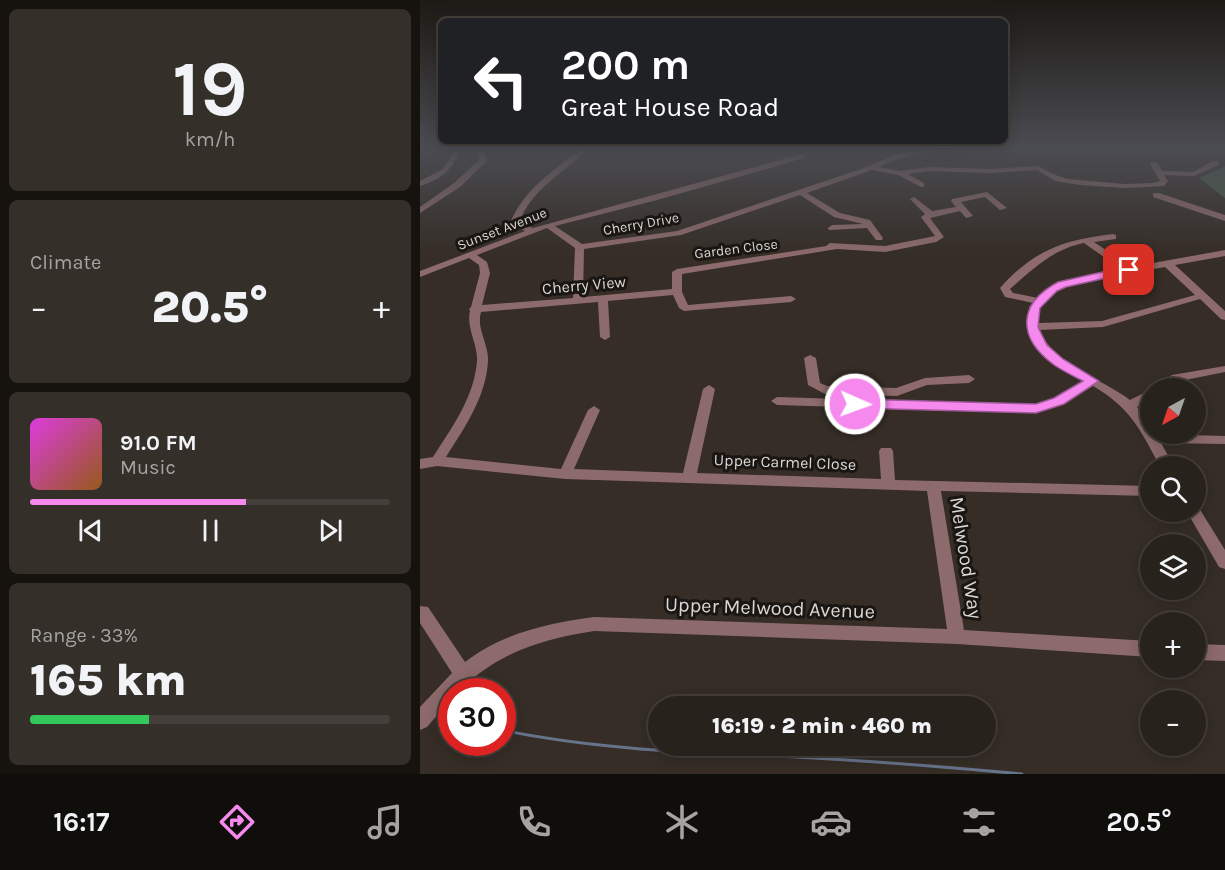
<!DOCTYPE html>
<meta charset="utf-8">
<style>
body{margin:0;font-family:Karla,sans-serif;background:#342f29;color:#f1f3f6;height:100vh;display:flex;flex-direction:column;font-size:22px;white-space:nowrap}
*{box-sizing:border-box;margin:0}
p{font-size:20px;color:#a5a4a3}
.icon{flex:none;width:33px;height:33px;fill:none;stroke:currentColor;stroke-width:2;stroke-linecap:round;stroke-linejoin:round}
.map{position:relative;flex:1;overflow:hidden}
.side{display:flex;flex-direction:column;gap:9px;padding:9px;background:#16130f;width:420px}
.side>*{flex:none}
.guide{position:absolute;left:18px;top:18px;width:570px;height:126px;border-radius:9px;box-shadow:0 3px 15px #0003,0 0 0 2px #443f3b;background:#202124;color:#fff;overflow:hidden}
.needle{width:39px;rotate:220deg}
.fabs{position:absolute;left:720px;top:378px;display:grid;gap:12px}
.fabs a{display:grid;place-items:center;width:66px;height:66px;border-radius:50%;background:#28221c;box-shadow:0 3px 15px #0003,0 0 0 2px #443f3b;font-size:30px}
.speed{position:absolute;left:18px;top:678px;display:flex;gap:12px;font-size:30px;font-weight:700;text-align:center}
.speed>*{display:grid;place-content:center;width:78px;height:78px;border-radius:50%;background:#28221c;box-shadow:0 3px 15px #0003,0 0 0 2px #443f3b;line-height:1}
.speed .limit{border:9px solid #d22;background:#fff;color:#111}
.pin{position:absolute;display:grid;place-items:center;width:51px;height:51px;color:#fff;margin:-26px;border-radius:12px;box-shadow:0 3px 9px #0006}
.me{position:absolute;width:66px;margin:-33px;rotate:92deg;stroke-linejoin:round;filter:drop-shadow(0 0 4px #0008)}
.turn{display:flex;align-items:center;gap:21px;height:126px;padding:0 24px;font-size:27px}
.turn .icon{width:78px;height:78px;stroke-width:2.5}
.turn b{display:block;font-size:42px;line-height:51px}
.big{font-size:45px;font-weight:800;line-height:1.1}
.side .tile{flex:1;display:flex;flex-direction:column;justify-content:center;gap:9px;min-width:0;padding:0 21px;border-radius:9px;background:#342f29}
.side .dial{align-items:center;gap:0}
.dial b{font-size:78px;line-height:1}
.song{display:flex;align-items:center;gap:18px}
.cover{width:72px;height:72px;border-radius:9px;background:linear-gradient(135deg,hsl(300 70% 55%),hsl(30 70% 35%))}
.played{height:6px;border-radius:3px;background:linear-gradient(90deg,#f689ed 60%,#443f3b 60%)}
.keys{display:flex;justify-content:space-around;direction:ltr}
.heat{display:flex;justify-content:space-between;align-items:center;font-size:33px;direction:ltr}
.charge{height:9px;border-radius:4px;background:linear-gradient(90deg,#34c759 33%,#443f3b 0)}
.trip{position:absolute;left:228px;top:696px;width:348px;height:60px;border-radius:30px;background:#28221c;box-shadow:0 3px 15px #0003,0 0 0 2px #443f3b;font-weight:800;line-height:60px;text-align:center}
.dock{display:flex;height:96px;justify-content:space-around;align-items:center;background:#100e0b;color:#a5a4a3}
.dock .icon{width:42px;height:42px}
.dock .selected{color:#f689ed}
.dock b{font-size:27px;color:#f1f3f6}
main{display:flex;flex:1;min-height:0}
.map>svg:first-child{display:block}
</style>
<main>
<section class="side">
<div class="tile dial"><b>19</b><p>km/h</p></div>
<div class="tile"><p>Climate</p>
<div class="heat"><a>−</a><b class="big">20.5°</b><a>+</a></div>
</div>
<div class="tile">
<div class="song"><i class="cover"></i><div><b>91.0 FM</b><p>Music</p></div></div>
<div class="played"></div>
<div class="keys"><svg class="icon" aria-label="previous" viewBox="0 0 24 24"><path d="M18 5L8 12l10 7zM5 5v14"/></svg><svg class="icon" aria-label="pause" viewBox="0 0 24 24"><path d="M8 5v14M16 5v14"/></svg><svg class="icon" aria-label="next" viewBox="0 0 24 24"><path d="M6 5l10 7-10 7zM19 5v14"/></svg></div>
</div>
<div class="tile"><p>Range · 33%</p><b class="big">165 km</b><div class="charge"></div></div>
</section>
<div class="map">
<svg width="805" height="774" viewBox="0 0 805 774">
<rect width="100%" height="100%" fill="#352d26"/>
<!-- forest -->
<polygon fill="#4b5f4a" points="805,166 805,198 779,178"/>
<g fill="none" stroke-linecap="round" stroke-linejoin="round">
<!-- stream -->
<g stroke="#67738b" stroke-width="3">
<polyline points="21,715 32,718"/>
<path d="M82 730C179 750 277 753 376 757 451 761 527 767 602 774"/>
</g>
<!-- minor -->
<g fill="#8d6a6b" fill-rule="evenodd">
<path d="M37 147H43C31 169 25 178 0 186V181L23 169Z"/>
<polygon points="56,147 62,147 67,161 40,187 0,213 0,207 34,183 60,159"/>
<path d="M163 147 169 148C145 173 111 188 99 223L113 228 382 154H385V158L237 200 135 226 162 244 257 231 441 169 475 155 518 147 562 149 600 147C582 157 543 151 522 151 501 151 478 158 459 167L480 171 509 167 569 169 618 166 638 176 648 179 705 184 732 183 740 181 730 164 731 162H737L742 171 773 172 793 161H799V165L774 176 744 175 748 181 744 186 705 188 660 185 635 181 617 170 569 173 509 171 488 174 504 183V187H501L478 175 452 170 387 193 420 213 450 220 463 238 462 240H456L447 228 409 230 408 228 412 225 443 224 414 217 380 195 261 235 164 249 163 297 252 289V272L257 269 406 246 410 243 465 246 515 236 501 217 505 214 490 199 494 197 512 211 536 207 531 201 532 199 567 192 587 208 580 210 565 197 541 202 553 216 546 218 540 211 510 218 524 237 516 242 465 252 417 249 262 274V292L268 305 371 296 376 299 371 302 264 311 259 308 253 295 188 301 190 337 185 340 180 337 178 302 61 312C56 329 69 344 68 361 66 397 45 427 26 457L141 469 168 410 174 406 180 410 154 469 263 473 283 389 289 385 295 389 277 473 461 479 459 451 461 448H471L473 451 475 480 730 486V496L521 491 544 630 730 641V657L537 644 174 631C122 639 76 653 38 692H32V698L7 727 0 730V707L32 673 0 623V606L8 607 45 662C82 633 129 623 174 617L527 629 507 491 145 479 17 466 0 469V459L13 457C32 427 54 398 57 361 58 344 46 329 50 311L49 309 51 307 60 273 59 265 49 258 0 277V271L105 231 90 224C103 189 135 170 163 147ZM127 228 155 248 153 298 62 305 70 273 67 262 57 255Z"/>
<polygon points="733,193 739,193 805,215 805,221 733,197"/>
<path d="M693 234 696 235V239L674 242 711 267 805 250V256L755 265 805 311V320L801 319 780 299 683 327 620 330C635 367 680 377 710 400L730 390V399L717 407 730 426V434L805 436V444L741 443 754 466H740C720 430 712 409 673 386L643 404 616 413 357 405 351 401 357 397 615 405 635 398 664 381 627 358 615 343 607 327 609 325V307L613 303 585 297 580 288C614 250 643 240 693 234ZM664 243 701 269C671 275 641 276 618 298L593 293 590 289C613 269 633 249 664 243ZM745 267 775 295 682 321 619 323V308L637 291 655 283Z"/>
<polygon points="390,355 396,358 400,383 407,386 476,388 505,378 549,375 555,379 549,383 507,385 477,396 405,394 388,385 384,358"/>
<polygon points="805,366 805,372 760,381 748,388 735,388 752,375"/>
<polygon points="776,507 779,508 805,550 805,569 799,567 767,512 776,512"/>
<polygon points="776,644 805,645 805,661 776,660"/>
</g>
</g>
<!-- sky -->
<linearGradient id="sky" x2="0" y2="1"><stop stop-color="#1d1915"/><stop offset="0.58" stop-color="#4b4c52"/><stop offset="1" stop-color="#4b4c52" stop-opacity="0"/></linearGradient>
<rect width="805" height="255" fill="url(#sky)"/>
<!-- route -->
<path fill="#f689ed" stroke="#a0599a" stroke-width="1.5" d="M709 266 715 270 713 272 646 287 637 291 620 308 618 327 627 345 643 359 679 381 644 404 616 413 435 408 428 404 435 399 616 404 634 398 663 381C653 376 643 371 634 365 597 338 597 304 638 282Z"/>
<g text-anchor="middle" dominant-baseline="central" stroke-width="6" stroke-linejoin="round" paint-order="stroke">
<!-- far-street labels -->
<g font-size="14" fill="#dcd6d2" stroke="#191613">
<text transform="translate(221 224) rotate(-10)">Cherry Drive</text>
<text transform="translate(82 229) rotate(-21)">Sunset Avenue</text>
<text transform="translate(316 249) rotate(-7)">Garden Close</text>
</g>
<!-- street labels -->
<g font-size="16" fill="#dcd6d2" stroke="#191613">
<text transform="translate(164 285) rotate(-5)">Cherry View</text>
<text transform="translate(365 462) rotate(2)">Upper Carmel Close</text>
</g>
<!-- near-street labels -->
<g font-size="20" fill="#dcd6d2" stroke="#191613">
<text transform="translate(546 558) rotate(81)">Melwood Way</text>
<text transform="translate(350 608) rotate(2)">Upper Melwood Avenue</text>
</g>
</g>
</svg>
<div class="fabs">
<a><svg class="needle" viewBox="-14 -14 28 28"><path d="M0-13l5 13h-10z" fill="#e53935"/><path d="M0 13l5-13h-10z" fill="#a5a4a3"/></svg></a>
<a><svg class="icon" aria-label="search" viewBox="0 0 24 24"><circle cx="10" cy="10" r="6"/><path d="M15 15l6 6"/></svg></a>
<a><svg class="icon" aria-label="layers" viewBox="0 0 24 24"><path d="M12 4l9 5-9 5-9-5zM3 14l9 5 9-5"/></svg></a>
<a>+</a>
<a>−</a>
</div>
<div class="speed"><div class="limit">30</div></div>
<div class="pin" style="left:709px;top:270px;background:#d93025"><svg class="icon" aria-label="arrive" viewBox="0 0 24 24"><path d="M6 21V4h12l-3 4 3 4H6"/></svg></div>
<svg class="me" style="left:435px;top:404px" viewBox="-20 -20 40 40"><circle r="17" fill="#f689ed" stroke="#fff" stroke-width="3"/><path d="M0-11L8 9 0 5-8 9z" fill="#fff"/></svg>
<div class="trip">16:19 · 2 min · 460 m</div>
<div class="guide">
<div class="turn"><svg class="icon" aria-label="left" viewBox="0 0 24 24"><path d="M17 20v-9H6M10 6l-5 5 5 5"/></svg><div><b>200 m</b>Great House Road</div></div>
</div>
</div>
</main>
<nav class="dock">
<b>16:17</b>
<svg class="icon selected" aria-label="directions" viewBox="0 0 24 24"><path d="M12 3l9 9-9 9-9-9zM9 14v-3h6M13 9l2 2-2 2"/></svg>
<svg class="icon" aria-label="music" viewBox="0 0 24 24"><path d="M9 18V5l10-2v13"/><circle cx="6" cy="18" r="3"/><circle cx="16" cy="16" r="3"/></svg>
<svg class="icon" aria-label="phone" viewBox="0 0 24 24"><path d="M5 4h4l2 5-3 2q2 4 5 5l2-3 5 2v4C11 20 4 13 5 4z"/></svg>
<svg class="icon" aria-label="climate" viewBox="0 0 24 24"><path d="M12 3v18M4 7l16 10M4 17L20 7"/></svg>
<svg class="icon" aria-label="car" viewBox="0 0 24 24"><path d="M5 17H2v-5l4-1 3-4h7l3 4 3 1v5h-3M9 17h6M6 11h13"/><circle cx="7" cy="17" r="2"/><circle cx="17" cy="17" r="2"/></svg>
<svg class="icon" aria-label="filters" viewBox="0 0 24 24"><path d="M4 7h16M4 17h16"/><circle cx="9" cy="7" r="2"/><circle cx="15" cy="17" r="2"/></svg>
<b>20.5°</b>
</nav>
